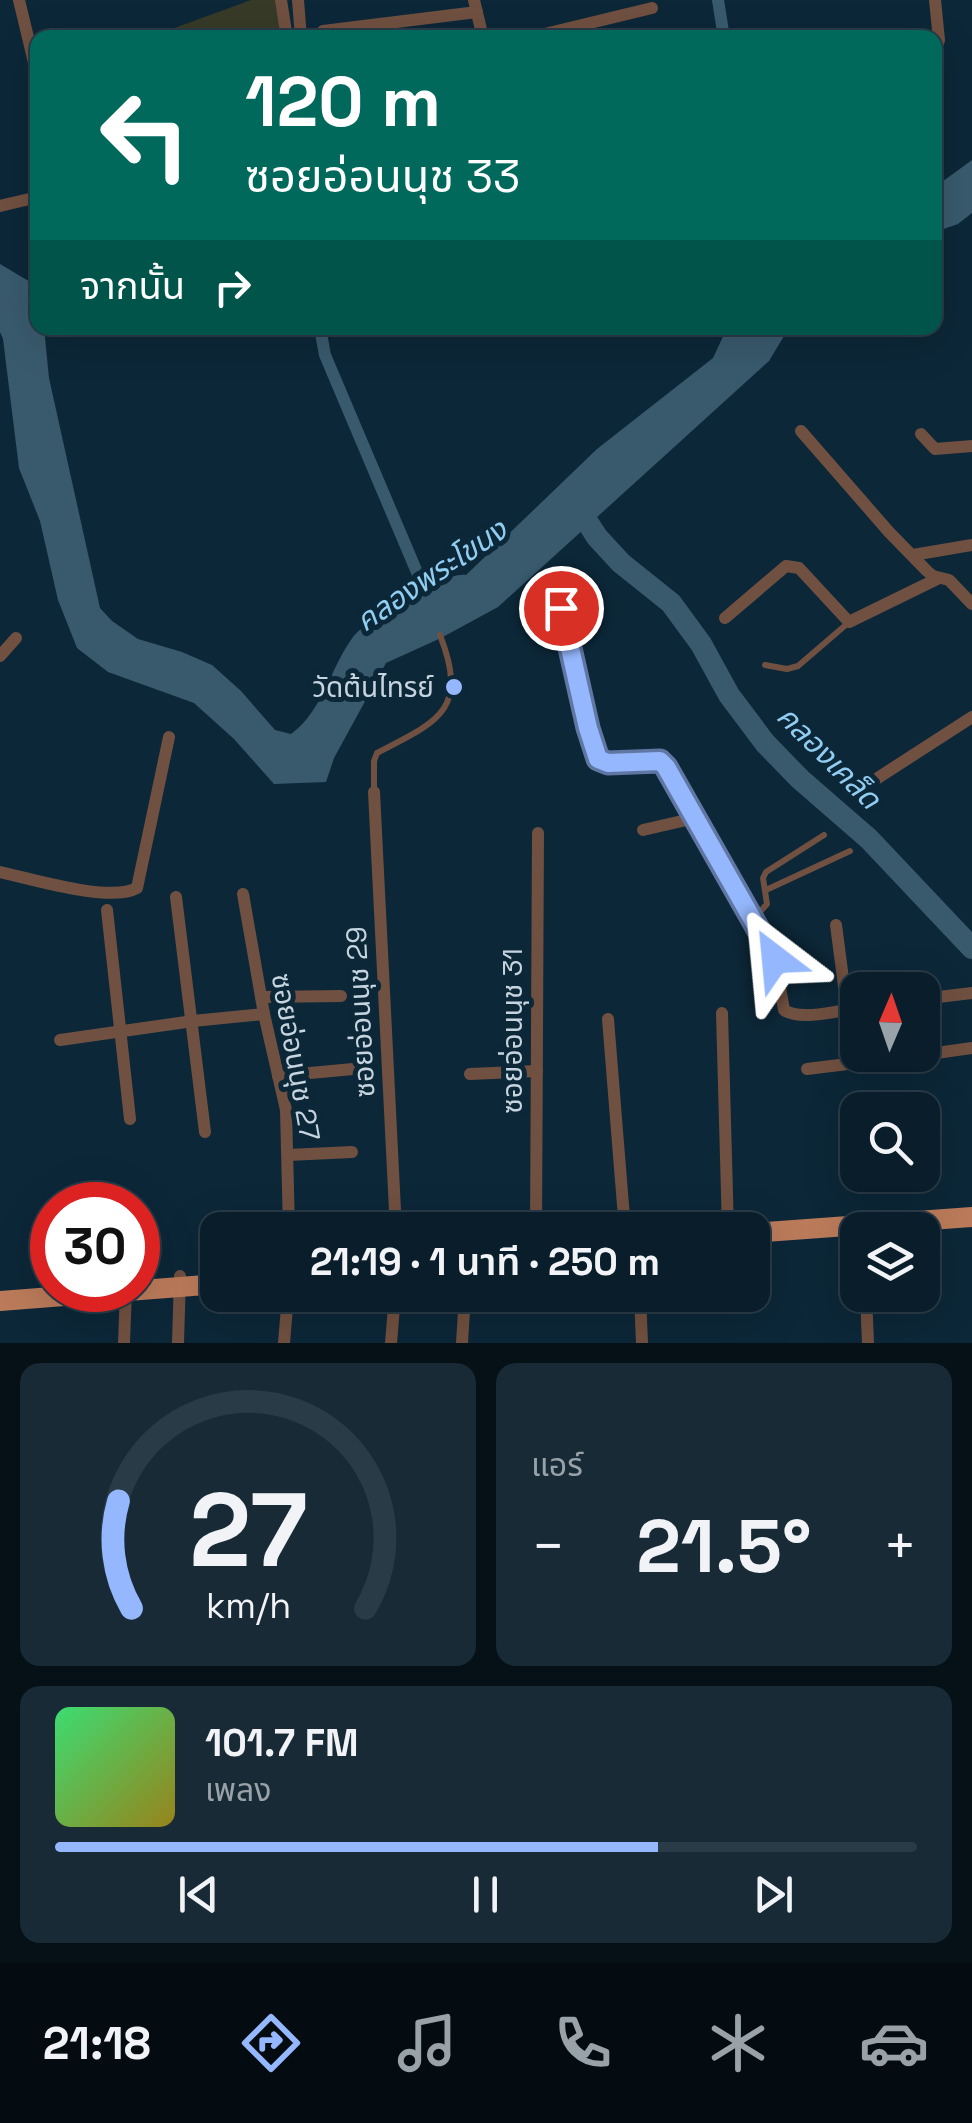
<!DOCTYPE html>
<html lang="th">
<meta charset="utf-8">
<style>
body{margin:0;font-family:"Space Grotesk","Noto Sans Thai",sans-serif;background:#172a36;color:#f1f3f6;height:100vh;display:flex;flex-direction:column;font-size:38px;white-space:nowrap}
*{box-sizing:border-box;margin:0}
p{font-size:32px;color:#99a2a8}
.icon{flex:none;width:55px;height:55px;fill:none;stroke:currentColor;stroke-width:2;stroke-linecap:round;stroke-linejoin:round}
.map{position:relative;height:1343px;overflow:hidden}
.sheet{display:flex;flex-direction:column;gap:20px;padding:20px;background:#051017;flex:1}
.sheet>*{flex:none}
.top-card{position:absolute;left:30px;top:30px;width:912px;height:305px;border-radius:20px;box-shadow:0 10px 40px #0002,0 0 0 2px #293b47;background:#00695c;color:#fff;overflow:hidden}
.needle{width:65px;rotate:2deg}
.controls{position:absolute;left:840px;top:972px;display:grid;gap:20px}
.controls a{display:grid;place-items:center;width:100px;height:100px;border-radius:20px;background:#091d2a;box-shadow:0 10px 40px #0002,0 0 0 2px #293b47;font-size:50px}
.speed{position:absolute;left:30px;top:1182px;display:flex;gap:20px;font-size:50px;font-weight:700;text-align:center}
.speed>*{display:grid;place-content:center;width:130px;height:130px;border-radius:50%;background:#091d2a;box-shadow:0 10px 40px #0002,0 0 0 2px #293b47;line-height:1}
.speed .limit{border:15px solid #d22;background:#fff;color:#111}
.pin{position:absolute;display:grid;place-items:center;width:85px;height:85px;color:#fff;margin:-42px;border:5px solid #fff;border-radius:50%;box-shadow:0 2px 10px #0007}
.me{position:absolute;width:110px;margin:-55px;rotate:331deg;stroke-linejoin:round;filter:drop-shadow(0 0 8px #0008)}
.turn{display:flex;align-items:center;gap:35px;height:210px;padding:0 50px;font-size:45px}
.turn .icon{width:130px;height:130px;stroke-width:2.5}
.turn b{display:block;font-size:70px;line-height:85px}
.then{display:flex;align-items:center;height:95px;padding:0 50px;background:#0003;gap:20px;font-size:38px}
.big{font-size:75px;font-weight:600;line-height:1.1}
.sheet .widget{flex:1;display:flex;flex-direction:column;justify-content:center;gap:15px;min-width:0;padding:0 35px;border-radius:20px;background:#172a36}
.sheet .dial{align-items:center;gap:0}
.dial svg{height:260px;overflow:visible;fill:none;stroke:#293b47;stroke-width:7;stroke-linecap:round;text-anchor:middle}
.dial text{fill:#f1f3f6;stroke:none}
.song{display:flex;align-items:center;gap:30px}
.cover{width:120px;height:120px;border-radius:15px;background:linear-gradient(135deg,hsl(140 70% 55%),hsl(50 70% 35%))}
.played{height:10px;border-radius:5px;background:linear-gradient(90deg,#94b7fd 70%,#293b47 70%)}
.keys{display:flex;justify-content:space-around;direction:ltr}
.heat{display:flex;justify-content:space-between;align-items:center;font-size:55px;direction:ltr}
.sheet .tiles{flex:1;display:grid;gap:20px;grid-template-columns:1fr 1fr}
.widget:last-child{grid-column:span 2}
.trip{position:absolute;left:200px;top:1212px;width:570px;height:100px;border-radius:20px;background:#091d2a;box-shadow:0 10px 40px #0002,0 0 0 2px #293b47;font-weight:600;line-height:100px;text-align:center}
.tabs{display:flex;height:160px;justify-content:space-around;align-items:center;background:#040c11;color:#99a2a8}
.tabs .icon{width:70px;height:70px}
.tabs .active{color:#94b7fd}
.tabs b{font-size:45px;color:#f1f3f6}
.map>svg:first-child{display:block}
</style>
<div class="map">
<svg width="972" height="1343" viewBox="0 0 972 1343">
<rect width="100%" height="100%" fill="#0c2738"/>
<!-- green -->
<polygon fill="#383a28" points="251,0 277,0 284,37 159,38 158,34"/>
<!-- water -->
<g fill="#395a6d">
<polygon points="972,160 972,213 958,224 935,232 935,187"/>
<path d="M0 264 37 286 38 328H44L49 378 100 608 112 621 138 639 182 652 212 665 241 691 275 730 291 734C323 711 330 668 353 637 366 620 446 570 466 575L597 449 713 358 727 328H785L784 336 769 361 498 607 441 638 386 663 334 758 326 782 274 784 234 739 194 703 108 672 77 648 58 600 40 521 19 468 3 339 0 332Z"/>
</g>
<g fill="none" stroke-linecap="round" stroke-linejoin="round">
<!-- canal -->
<g stroke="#395a6d" stroke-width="12">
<polyline points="718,0 724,38"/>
<polyline points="320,328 325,355 430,603"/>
</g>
<!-- river -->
<polyline stroke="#395a6d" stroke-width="22" points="579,509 597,537 621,563 671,603 701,644 729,695 765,743 800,779 869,839 972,948"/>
<!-- service -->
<g stroke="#705040" stroke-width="6">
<polyline points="765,665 787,669 798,666 848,623"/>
<path d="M374 790V761L377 753C439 721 469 710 440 635"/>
<polyline points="766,890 850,851"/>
<polyline points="753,920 767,904 763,878 766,872 824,835"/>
</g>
<!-- minor -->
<g stroke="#705040" stroke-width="12">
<polyline points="19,0 38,79"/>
<polyline points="281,0 287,38"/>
<polyline points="298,0 301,38"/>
<polyline points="474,0 483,38"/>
<polyline points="323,31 477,12"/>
<polyline points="528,38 652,8"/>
<polyline points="935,51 939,40 935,0"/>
<polyline points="0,206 38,197"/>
<polyline points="801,431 889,532 927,571 933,576 949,580 972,604"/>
<polyline points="921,434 935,449 972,446"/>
<polyline points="913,555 972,545"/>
<path d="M561 608 588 728 599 759 608 763 660 761 666 767 775 959 784 1010C800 1021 838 1011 858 1008"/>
<polyline points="725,618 786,566 799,568 849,622 939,578"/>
<polyline points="0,656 16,638"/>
<polyline points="374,792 396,1230"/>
<polyline points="853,794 972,717"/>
<polyline points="643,830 695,818"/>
<path d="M0 872C32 879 110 903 137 888L169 737"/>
<polyline points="243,894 264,1014 286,1110 289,1230"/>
<polyline points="176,897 205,1132"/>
<polyline points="107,910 130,1119"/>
<polyline points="836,925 847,1009"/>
<polyline points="261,997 341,996"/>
<polyline points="922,999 972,993"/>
<polyline points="722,1013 728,1230"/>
<polyline points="608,1019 625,1230"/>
<polyline points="60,1040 193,1021 264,1014"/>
<polyline points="922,1055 972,1048"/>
<polyline points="807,1069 920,1055"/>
<polyline points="470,1074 537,1071"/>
<polyline points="278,1076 353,1069"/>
<polyline points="288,1155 352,1152"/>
<polyline points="536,1230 538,833"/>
<polyline points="640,1295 642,1343"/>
<polyline points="866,1295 868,1343"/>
<polyline points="124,1343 126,1290"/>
<polyline points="178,1343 180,1276"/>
<polyline points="284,1343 288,1295"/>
<polyline points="391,1343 395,1295"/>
<polyline points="462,1343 465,1295"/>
</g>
<!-- primary -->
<g stroke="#bb7b5a" stroke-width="20">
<polyline points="752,1233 972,1217"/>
<polyline points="0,1301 218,1284"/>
</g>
</g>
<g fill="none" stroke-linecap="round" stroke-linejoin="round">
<defs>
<polyline id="route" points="561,608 588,728 598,759 608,763 660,761 666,767 775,959"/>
</defs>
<!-- route casing -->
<use href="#route" stroke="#6077a4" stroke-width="25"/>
<!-- route -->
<use href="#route" stroke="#94b7fd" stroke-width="18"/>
</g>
<!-- markers -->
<circle fill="#94b7fd" stroke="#0c2738" stroke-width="4" cx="454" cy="687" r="10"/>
<g text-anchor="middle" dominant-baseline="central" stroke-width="10" stroke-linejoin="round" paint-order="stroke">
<!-- poi labels -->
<g font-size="28" fill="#c5d4df" stroke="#0c2738" text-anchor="end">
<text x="434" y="687">วัดต้นไทรย์</text>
</g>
<!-- street labels -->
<g font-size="28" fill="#c5d4df" stroke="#0c2738">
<text transform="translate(360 1012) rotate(-93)">ซอยอ่อนนุช 29</text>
<text transform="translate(512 1031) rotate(-90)">ซอยอ่อนนุช 31</text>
<text transform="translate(296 1057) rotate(80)">ซอยอ่อนนุช 27</text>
</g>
<!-- water labels -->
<g font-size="30" font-style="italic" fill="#91cdf1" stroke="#0c2738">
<text transform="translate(431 575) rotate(-34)">คลองพระโขนง</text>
<text transform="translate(829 757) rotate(45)">คลองเคล็ด</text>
</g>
</g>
</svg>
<div class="controls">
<a><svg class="needle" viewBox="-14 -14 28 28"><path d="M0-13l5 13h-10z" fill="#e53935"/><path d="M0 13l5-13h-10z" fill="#99a2a8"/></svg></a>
<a><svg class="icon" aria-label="search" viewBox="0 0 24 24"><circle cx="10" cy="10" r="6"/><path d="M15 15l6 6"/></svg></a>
<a><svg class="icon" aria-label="layers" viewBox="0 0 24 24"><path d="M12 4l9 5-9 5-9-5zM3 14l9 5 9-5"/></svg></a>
</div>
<div class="speed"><div class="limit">30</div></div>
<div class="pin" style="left:561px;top:608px;background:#d93025"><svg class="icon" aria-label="arrive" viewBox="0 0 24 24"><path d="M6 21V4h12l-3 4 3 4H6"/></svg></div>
<svg class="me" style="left:775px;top:959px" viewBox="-20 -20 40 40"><path d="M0-17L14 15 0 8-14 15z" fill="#94b7fd" stroke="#fff" stroke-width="4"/></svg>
<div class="trip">21:19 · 1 นาที · 250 m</div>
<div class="top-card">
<div class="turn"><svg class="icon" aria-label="left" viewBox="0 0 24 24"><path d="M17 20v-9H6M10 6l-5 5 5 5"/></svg><div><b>120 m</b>ซอยอ่อนนุช 33</div></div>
<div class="then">จากนั้น<svg class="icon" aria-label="right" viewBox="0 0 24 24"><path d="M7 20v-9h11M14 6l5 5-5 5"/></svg></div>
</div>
</div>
<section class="sheet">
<div class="tiles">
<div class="widget dial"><svg viewBox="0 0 100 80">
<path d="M14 69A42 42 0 1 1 86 69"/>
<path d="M14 69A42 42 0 0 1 10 36" stroke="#94b7fd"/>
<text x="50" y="56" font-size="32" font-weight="700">27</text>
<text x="50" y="72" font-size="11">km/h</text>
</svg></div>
<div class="widget"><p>แอร์</p>
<div class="heat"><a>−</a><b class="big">21.5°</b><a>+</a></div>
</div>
<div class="widget">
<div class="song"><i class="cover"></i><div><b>101.7 FM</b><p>เพลง</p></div></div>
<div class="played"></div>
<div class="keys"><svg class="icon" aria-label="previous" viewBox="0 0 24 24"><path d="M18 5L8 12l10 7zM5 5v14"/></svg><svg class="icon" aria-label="pause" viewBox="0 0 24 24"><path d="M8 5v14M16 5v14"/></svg><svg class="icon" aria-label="next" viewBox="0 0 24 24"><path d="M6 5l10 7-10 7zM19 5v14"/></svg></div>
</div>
</div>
</section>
<nav class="tabs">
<b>21:18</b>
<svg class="icon active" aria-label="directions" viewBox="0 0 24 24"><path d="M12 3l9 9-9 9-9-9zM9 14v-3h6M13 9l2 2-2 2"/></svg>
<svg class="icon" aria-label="music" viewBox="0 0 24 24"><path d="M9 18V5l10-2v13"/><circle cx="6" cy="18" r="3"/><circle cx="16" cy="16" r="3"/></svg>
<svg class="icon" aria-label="phone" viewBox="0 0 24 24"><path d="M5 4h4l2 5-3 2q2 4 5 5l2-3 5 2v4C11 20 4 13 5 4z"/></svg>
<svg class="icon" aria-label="climate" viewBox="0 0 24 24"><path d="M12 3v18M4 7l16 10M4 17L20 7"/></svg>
<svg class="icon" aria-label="car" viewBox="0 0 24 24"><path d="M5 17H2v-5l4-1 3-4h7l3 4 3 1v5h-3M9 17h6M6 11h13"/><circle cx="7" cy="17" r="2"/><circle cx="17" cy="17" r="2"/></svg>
</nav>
